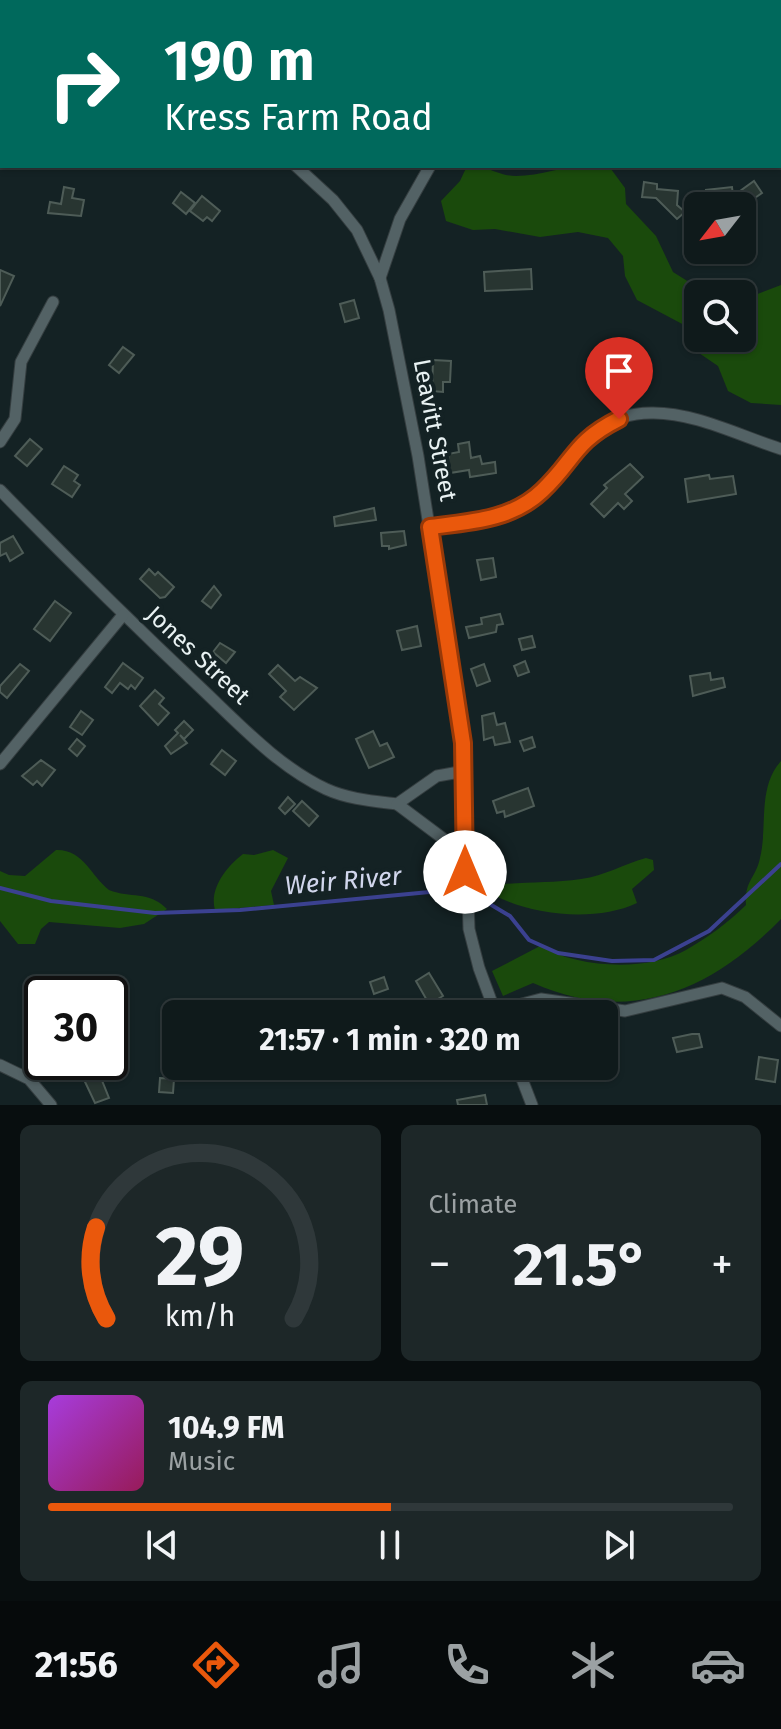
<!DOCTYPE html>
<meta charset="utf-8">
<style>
body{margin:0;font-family:"Fira Sans",sans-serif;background:#1d2728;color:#f1f3f6;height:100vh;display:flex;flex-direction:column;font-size:30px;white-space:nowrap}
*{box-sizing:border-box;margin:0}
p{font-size:26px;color:#9ba1a3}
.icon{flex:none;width:44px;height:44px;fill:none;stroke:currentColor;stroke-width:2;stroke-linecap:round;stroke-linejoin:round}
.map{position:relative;height:1105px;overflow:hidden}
.drawer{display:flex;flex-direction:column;gap:20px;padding:20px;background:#080e0f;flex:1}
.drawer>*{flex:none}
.banner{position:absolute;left:0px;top:0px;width:782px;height:168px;box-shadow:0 2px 6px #0004,0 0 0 2px #2f383a;background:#00695c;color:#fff;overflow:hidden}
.needle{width:52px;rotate:239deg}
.controls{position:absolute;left:684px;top:192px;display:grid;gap:16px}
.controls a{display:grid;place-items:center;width:72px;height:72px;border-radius:12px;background:#0f1a1b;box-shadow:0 2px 6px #0004,0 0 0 2px #2f383a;font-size:40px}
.speed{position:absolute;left:24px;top:976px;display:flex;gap:16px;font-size:40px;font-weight:700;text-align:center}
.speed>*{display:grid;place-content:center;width:104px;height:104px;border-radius:50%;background:#0f1a1b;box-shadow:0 2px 6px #0004,0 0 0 2px #2f383a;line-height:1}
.speed .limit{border:4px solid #111;border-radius:12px;background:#fff;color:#111}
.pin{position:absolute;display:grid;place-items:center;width:68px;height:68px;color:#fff;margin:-82px -34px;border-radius:50% 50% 50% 0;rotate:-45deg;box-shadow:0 0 8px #0007}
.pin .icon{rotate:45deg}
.me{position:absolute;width:88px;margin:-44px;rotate:0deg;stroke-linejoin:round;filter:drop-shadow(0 0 6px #0008)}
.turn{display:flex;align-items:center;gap:28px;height:168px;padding:0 32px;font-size:36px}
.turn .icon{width:104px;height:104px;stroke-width:2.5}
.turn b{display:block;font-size:56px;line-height:68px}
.big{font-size:60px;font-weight:700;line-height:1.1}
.drawer .card{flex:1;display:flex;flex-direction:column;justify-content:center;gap:12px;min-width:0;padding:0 28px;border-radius:12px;background:#1d2728}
.drawer .dial{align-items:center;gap:0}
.dial svg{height:208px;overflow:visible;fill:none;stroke:#2f383a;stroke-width:7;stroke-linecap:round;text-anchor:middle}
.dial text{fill:#f1f3f6;stroke:none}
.song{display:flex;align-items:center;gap:24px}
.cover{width:96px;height:96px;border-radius:12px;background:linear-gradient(135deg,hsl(280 70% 55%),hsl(330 70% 35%))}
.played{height:8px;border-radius:4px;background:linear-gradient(90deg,#ea580c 50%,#2f383a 50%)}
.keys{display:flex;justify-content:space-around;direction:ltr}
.heat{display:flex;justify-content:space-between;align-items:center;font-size:44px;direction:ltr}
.drawer .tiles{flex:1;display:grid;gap:20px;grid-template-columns:1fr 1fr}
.card:last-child{grid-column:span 2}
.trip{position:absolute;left:162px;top:1000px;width:456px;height:80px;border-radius:12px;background:#0f1a1b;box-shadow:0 2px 6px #0004,0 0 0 2px #2f383a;font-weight:700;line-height:80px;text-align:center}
.tab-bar{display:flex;height:128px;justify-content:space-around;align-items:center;background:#060a0b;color:#9ba1a3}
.tab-bar .icon{width:56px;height:56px}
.tab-bar .selected{color:#ea580c}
.tab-bar b{font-size:36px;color:#f1f3f6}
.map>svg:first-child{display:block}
</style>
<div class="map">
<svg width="781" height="1105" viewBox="0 0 781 1105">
<rect width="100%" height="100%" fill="#142224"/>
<!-- green -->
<g fill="#1a4a0c">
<path d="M467 166C490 166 498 176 516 176 547 176 581 158 611 169L625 188 626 204 656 236 673 272 708 294H698V338H742V300L781 285V405L751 403 728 391 718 366 696 351 686 326 637 300 625 276 623 256 608 238 578 232 540 237 495 229 473 230 446 221 441 201 460 181Z"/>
<path d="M781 761V919C711 991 630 1026 533 983L503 996 492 971 540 946C578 968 647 972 686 950 707 938 729 922 746 905 744 881 756 878 760 858 768 826 757 788 781 761Z"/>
<path d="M56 850C83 849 91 876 109 890 131 899 148 890 167 909L144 924 120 928 49 922 41 929 35 944H18L0 921V871L9 875 25 876Z"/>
<path d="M273 850 288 858 271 891 274 905 215 910C209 889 226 867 243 854L254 855Z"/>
<path d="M646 858 653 860 654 870 632 889 637 903C593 924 519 915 481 887 514 881 547 884 581 879 605 876 623 864 646 858Z"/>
</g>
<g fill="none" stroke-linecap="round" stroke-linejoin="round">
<!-- stream -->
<polyline stroke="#3b4190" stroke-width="4" points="0,888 51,901 155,913 240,910 440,891 483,900 510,916 529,940 558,953 612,961 654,960 709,931 781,864"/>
</g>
<!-- building -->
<g fill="#283531" stroke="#4e5c57" stroke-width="2">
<polygon points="754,181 762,193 749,202 749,206 708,206 706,190 732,187 733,196"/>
<polygon points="644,182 657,184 657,189 678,191 677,205 685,212 677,219 656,198 642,197"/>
<polygon points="64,187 74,189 72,198 84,200 81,216 48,213 50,202 61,204"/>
<polygon points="181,192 195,203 186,214 173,203"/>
<polygon points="202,196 220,211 212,221 207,217 203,221 190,211"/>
<polygon points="531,269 532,289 485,291 484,272"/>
<polygon points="0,270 14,276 0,306"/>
<polygon points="354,300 359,318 345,322 340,304"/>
<polygon points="123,347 134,355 119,373 109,365"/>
<polygon points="433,360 451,361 450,382 443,382 443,392 432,391"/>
<polygon points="30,439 42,449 27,466 15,456"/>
<polygon points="469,442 471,458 480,456 482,464 495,462 496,473 470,477 469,470 450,473 448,454 459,452 458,444"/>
<polygon points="630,464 643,477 625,494 632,501 624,509 618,503 604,517 591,504 607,488 604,485"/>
<polygon points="64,466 78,475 74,481 80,485 72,497 52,484"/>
<polygon points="709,475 710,479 733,476 736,494 688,502 685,479"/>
<polygon points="374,508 376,520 335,526 334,517"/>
<polygon points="404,531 406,545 389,549 389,546 382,546 381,533"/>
<polygon points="13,536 23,553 10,561 6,553 0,556 0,543"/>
<polygon points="493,558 496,577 481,580 477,560"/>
<polygon points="149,569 155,575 158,572 174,587 165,597 160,598 140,579"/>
<polygon points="214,586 221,595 211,608 202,601"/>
<polygon points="55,601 71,613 50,641 34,629"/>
<polygon points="500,614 503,624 497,625 496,632 469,638 466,627 482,624 481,618"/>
<polygon points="417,626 421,646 402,650 397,631"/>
<polygon points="532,636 535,647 522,650 519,639"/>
<polygon points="220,643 235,652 226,663 213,652"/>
<polygon points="525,661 529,672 518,676 514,666"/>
<polygon points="123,663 143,678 135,689 131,685 128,689 120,683 112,693 105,687"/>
<polygon points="20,664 29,671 7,698 0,692 0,686"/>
<polygon points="484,664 490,681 477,686 471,669"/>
<polygon points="278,665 295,681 300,677 317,688 294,710 280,697 286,691 269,674"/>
<polygon points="710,673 711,680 723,678 725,687 693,696 690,676"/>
<polygon points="155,690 164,698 159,704 169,713 158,725 140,706"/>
<polygon points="81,711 93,720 82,735 70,727"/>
<polygon points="494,713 497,725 505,723 510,742 495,745 493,737 484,740 482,716"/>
<polygon points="184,721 193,730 184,739 180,735 187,743 171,754 165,746 178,733 175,730"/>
<polygon points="373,731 380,746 387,743 394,757 369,768 356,739"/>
<polygon points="532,737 535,747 524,751 520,741"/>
<polygon points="77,739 85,746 77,756 69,749"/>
<polygon points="222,750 236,761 225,775 211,764"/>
<polygon points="41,760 55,770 42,786 37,781 33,785 22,776"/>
<polygon points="528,788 534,806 505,817 504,811 497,813 493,801"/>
<polygon points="288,797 295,804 285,814 279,808"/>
<polygon points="302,801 318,816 309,826 293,811"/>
<polygon points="429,973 443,996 429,1004 416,981"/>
<polygon points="384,977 388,989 374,994 370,982"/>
<polygon points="34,1026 42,1030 42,1045 28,1038"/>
<polygon points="692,1034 699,1034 702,1047 677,1052 673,1038"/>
<polygon points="759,1057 778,1060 775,1082 756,1079"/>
<polygon points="92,1062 106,1062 108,1069 99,1073 109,1098 95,1103 78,1067"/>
<polygon points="160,1078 174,1079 173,1093 159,1092"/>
<polygon points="485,1095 487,1105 458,1105 457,1100"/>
</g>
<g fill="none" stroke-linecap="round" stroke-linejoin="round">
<defs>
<g id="minor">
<polyline points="203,0 204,2"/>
<polyline points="762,2 764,0"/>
<polyline points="780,140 781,140"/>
<polyline points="296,166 333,200 357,230 380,278 389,310 418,456 463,743 469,929 479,968 496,1014"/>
<polyline points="380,278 400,219 430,166"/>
<polyline points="0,442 15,419 21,362 53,302"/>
<path d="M0 490C66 558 134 625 203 690 240 725 279 767 326 789 348 799 373 801 397 804L437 776 465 771"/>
<path d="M430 527C464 522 502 521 531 500 576 469 579 414 651 413 694 412 740 436 781 449"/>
<polyline points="0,764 123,615"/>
<polyline points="397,804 465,855"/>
<polyline points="495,1011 541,999 625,1011 722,988 745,997 781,1026"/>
<polyline points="0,1065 29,1079 51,1105"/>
<polyline points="517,1066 532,1105"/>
</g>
</defs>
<!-- minor casing -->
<use href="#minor" stroke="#353e40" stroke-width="13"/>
<!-- minor -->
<use href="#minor" stroke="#536265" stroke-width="11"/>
</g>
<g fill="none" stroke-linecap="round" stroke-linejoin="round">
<defs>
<path id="route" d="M465 872 463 743 430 527C469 522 512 520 542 491 575 460 573 442 619 419"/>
</defs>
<!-- route casing -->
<use href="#route" stroke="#983908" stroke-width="20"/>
<!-- route -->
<use href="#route" stroke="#ea580c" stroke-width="14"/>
</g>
<g text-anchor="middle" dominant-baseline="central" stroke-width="8" stroke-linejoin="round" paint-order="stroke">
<!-- street labels -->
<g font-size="24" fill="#e9f2f3" stroke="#142224">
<text transform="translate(435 430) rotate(79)">Leavitt Street</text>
<text transform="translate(198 655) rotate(43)">Jones Street</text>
</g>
<!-- water labels -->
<g font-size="26" font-style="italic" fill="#d1d6ec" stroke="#142224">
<text transform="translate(343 881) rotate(-5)">Weir River</text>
</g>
</g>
</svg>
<div class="controls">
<a><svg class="needle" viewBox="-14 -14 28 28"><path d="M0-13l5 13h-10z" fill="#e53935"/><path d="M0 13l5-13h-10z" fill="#9ba1a3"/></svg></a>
<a><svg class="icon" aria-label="search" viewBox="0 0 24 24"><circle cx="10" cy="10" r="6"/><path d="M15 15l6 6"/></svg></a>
</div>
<div class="speed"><div class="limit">30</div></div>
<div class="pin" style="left:619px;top:419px;background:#d93025"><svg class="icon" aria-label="arrive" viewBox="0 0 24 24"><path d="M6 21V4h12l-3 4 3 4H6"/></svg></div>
<svg class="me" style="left:465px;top:872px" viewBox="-20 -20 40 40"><circle r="19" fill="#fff"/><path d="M0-13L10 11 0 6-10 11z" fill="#ea580c"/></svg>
<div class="trip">21:57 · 1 min · 320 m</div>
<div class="banner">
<div class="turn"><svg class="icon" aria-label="right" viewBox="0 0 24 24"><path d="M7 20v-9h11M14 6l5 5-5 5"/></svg><div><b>190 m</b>Kress Farm Road</div></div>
</div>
</div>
<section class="drawer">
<div class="tiles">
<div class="card dial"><svg viewBox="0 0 100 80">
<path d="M14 69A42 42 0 1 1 86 69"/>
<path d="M14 69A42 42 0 0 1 10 34" stroke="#ea580c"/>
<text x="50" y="56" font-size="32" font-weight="700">29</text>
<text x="50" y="72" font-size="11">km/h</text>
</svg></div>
<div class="card"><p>Climate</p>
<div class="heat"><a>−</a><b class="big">21.5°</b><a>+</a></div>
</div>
<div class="card">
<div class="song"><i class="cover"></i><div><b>104.9 FM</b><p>Music</p></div></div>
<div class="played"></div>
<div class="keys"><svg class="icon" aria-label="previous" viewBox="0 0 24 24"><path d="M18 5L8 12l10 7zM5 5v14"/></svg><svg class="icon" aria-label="pause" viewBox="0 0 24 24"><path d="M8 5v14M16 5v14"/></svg><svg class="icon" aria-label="next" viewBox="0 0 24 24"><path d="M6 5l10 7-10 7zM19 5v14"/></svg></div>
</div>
</div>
</section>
<nav class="tab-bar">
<b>21:56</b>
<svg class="icon selected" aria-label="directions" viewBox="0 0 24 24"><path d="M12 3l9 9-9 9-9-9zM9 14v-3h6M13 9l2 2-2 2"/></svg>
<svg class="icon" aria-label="music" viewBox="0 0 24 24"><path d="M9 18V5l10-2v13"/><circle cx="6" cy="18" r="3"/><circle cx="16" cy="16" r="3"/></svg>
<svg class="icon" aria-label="phone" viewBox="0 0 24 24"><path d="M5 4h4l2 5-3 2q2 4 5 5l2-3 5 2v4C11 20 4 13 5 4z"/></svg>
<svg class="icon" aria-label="climate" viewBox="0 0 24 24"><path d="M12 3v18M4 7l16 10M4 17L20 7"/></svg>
<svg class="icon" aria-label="car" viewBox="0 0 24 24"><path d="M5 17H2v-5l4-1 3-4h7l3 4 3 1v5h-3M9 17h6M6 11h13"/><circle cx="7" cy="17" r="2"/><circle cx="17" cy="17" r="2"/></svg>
</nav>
